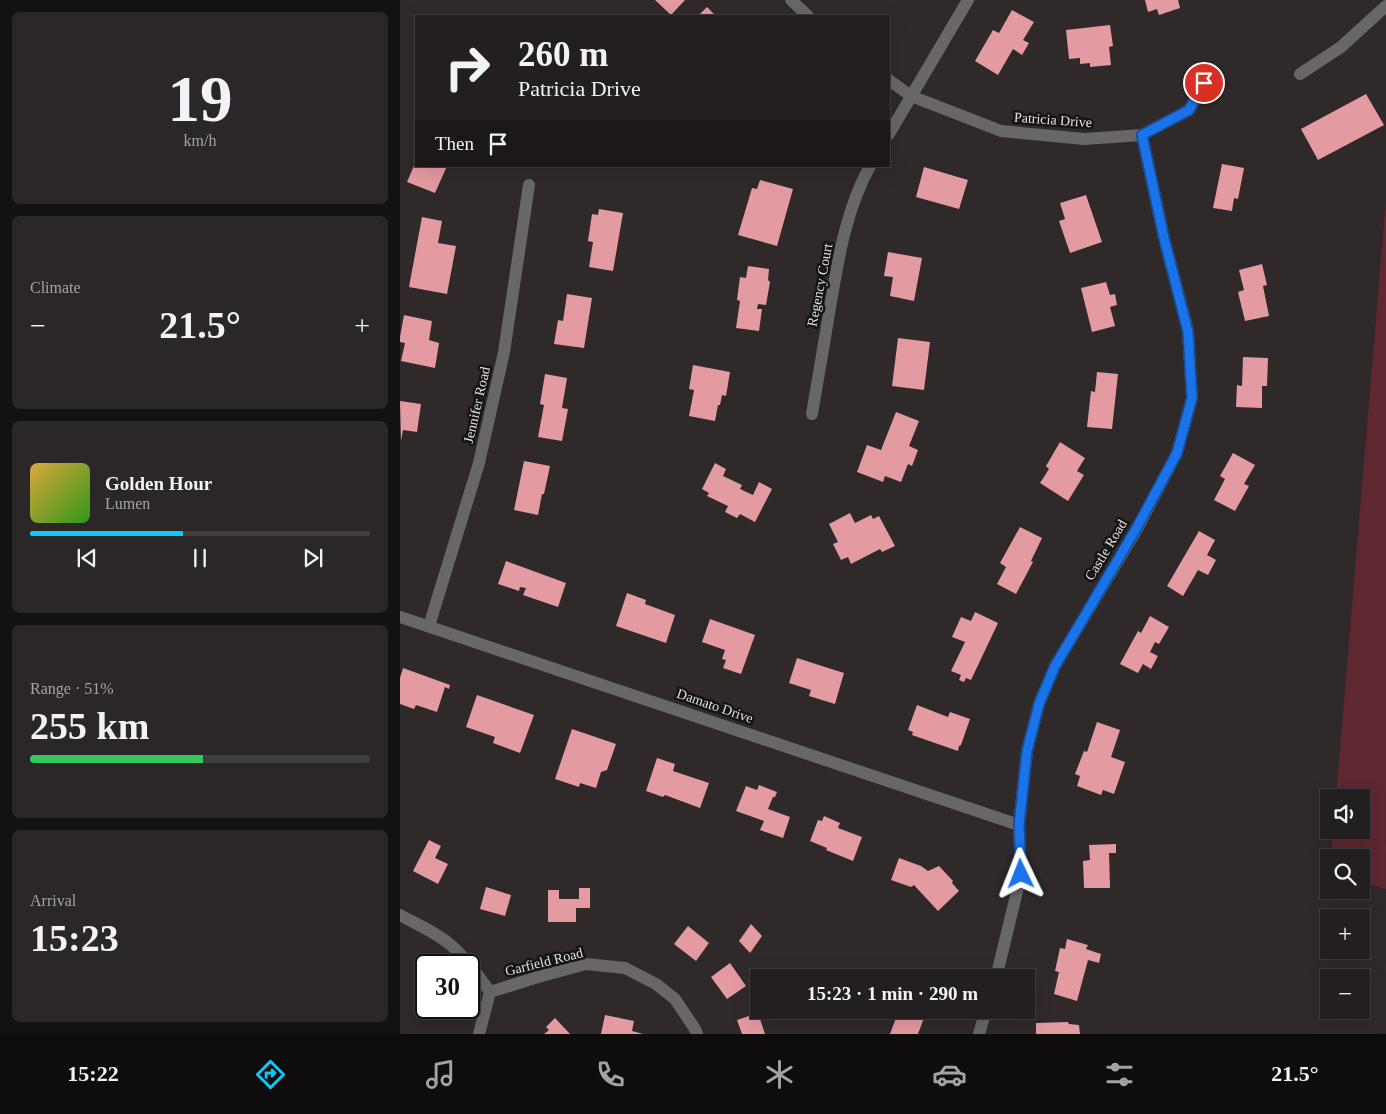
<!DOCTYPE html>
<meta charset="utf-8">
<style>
body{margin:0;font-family:"Times New Roman",serif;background:#2b2729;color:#f1f3f6;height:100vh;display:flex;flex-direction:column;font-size:19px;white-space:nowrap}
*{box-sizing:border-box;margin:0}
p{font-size:16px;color:#a3a2a5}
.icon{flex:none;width:28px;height:28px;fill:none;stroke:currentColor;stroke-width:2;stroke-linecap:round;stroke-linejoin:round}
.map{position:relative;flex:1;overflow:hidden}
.details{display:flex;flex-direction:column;gap:12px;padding:12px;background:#131112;width:400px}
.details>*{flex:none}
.banner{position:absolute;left:15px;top:15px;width:475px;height:152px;border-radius:0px;box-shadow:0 5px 20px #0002,0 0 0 1px #403d3e;background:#231f20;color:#f1f3f6;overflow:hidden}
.buttons{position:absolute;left:920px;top:789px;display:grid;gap:10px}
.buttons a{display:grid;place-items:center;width:50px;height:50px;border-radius:0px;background:#231f20;box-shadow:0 5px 20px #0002,0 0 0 1px #403d3e;font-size:25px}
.speed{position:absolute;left:15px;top:954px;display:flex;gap:10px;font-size:25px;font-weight:700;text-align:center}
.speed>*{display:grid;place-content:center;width:65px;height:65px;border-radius:50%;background:#231f20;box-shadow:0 5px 20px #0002,0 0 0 1px #403d3e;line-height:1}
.speed .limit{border:2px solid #111;border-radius:8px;background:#fff;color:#111}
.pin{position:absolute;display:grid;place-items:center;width:42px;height:42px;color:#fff;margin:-21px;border:2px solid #fff;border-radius:50%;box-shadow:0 1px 5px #0007}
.me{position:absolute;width:55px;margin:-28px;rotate:358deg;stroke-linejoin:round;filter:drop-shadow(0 0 4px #0008)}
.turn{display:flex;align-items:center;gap:18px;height:105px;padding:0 20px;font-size:22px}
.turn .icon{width:65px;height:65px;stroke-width:2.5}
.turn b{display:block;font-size:35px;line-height:42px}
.then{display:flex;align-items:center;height:48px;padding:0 20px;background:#0003;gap:10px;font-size:19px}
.big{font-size:38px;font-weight:600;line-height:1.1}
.details .card{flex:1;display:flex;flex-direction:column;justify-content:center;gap:8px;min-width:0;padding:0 18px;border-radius:8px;background:#2b2729}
.details .dial{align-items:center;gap:0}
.dial b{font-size:65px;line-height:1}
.song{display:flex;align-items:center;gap:15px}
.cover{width:60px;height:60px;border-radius:8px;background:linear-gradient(135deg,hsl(40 70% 55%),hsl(110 70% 35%))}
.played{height:5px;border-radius:2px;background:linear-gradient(90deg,#07cbf9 45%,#403d3e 45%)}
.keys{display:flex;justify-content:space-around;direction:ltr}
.heat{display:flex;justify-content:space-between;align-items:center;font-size:28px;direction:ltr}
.charge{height:8px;border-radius:4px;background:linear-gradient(90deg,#34c759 51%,#403d3e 0)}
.trip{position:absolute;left:350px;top:969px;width:285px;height:50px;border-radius:0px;background:#231f20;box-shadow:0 5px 20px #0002,0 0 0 1px #403d3e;font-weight:600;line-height:50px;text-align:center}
.tabs{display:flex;height:80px;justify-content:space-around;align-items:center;background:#0e0c0d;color:#a3a2a5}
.tabs .icon{width:35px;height:35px}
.tabs .active{color:#07cbf9}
.tabs b{font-size:22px;color:#f1f3f6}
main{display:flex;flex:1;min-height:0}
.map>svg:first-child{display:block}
</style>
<main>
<section class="details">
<div class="card dial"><b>19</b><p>km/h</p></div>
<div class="card"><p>Climate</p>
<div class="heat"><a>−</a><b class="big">21.5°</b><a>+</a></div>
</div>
<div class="card">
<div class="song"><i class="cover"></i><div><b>Golden Hour</b><p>Lumen</p></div></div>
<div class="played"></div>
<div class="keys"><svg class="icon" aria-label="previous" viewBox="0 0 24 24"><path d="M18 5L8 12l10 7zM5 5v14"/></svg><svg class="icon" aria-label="pause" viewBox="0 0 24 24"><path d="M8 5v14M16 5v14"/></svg><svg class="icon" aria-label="next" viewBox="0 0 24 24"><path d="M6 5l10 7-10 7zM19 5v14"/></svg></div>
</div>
<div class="card"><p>Range · 51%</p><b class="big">255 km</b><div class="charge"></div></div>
<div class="card"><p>Arrival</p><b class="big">15:23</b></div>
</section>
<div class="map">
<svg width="986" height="1034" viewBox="0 0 986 1034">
<rect width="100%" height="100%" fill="#2f292a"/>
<!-- green -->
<polygon fill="#5f2730" points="986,199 986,889 961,882 961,858 931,857 933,830 961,830 961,798 936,797"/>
<!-- building -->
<g fill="#e49aa1">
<polygon points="255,0 285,0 271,15"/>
<polygon points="745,0 778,0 780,8 759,15 757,9 748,12"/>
<polygon points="307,7 316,16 298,16"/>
<polygon points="612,10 634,22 623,40 629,43 622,55 613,49 598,75 575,61 593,30 599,33"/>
<polygon points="710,25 713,46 709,47 711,65 690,67 690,63 680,64 680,58 669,59 666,30"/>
<polygon points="966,94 984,125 918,160 901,129"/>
<polygon points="16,161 16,166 47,166 35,193 7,182"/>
<polygon points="822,164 844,168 838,199 834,198 832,211 813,208"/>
<polygon points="524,167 568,180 559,209 516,197"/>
<polygon points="360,180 393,189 377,246 338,235 352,188 357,189"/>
<polygon points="686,195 702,242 670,253 659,221 665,219 660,203"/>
<polygon points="199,209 223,213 213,271 189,267 193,242 188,241 192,214 198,215"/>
<polygon points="22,217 42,221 38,243 56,246 47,294 9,287"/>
<polygon points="488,252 522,258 514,301 490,296 493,277 484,276"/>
<polygon points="862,264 867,285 863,286 869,316 845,321 838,292 844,290 839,270"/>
<polygon points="348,266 369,269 368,280 370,282 366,305 358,304 357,309 362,309 359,331 336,328 340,301 337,300 340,277 346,278"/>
<polygon points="706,282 710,295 715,294 717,305 710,307 715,326 692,332 681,288"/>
<polygon points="167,294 192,298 184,348 154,344 158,320 163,321"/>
<polygon points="4,315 32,321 29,340 39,343 35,368 1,361 5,343 0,342 0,337"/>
<polygon points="498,338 530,342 524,390 492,386"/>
<polygon points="843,357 868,358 867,386 862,386 862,408 836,407 837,385 842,386"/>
<polygon points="293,365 330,372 326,396 322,395 320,405 318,405 315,421 289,416 294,390 289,389"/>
<polygon points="697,372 718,374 712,429 687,427 691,391 695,392"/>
<polygon points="145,374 167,378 162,408 168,409 162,441 138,437 144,405 140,404"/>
<polygon points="0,401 21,404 17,432 3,430 1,441"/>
<polygon points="496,412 519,421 509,446 518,450 512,466 508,464 501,482 485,476 483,482 457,472 467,445 481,450"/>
<polygon points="660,442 685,458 677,471 684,475 668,501 640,483 649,469 646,466"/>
<polygon points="833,453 855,465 844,484 849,486 835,511 814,500 825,479 820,476"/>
<polygon points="124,461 150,466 144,494 142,494 138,515 114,510"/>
<polygon points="315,463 326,469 323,476 342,485 340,489 353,495 359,482 372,489 355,522 340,514 337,518 325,512 328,506 307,496 309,493 302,489"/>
<polygon points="450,513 455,523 471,515 473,519 479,516 495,546 482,552 480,549 451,564 448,557 441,560 433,544 438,542 429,524"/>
<polygon points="620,527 642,538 631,561 633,562 616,594 597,584 606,567 600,563"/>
<polygon points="799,531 815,540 807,555 816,560 808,575 798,570 783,596 767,586"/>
<polygon points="106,561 166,583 158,607 123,595 126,588 120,587 119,591 98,584"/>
<polygon points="227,593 246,600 245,604 275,615 266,643 216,626"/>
<polygon points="575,612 598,623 571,680 566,678 564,682 559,680 561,675 551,671 565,642 552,637 561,617 571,621"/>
<polygon points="750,616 769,627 759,644 755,642 750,652 758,656 751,669 743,664 738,673 720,664 738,631 741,633"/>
<polygon points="310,619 355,635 341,674 323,668 326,660 322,659 325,650 302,642"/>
<polygon points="397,658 444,673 435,704 409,696 411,690 389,683"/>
<polygon points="3,668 50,685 49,689 45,687 37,712 16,705 14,709 0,704 0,678"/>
<polygon points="77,695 134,715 120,753 93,743 95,737 66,727"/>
<polygon points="517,705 548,717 550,712 570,719 561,745 559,746 558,751 512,735 513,732 508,730"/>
<polygon points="697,722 720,730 711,757 725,762 714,794 703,790 701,795 677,786 680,776 675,774 684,751 687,752"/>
<polygon points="172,729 216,744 207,770 201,772 196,788 180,783 179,787 155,779"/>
<polygon points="257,758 275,764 273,771 309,783 300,808 265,795 263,797 246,791"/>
<polygon points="359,785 377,792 375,797 373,797 368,809 390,817 383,838 360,830 364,821 336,811 346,786 357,790"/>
<polygon points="424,816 440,823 438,828 462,837 453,861 426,850 427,848 410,841 418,820 422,821"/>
<polygon points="29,840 41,846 35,858 48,864 38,884 13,871"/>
<polygon points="716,844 716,853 709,853 710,888 684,888 683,861 690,860 689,845"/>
<polygon points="499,858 521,866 528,871 539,866 553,881 552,883 559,891 538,911 514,885 511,887 491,880"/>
<polygon points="86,887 111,895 105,916 80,909"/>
<polygon points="179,888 190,888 190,908 176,908 176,922 148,922 148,890 159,890 159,899 179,899"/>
<polygon points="351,924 362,936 350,953 339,941"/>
<polygon points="288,926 309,943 296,961 274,944"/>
<polygon points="667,939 688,945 686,949 701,954 699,963 688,960 677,1001 654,994 659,972 655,971 660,948 665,949"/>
<polygon points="330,963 346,986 327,999 311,977"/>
<polygon points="499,1010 527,1010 518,1034 490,1034"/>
<polygon points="358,1013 365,1034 342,1034 337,1020"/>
<polygon points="205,1015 234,1021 232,1031 243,1034 201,1034"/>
<polygon points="155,1018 170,1034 144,1034 149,1030 146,1027"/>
<polygon points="668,1022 669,1024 679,1025 680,1034 636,1034 636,1023"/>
</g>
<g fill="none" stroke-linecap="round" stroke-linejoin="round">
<!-- minor -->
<g stroke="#696666" stroke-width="12">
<polyline points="391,0 408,16"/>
<polyline points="900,74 941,47 986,6"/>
<polyline points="489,80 511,96 601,131 684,139 742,135 789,110 804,83"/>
<polyline points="489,134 568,0"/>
<path d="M412 414C418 379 424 343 430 308 438 260 446 209 470 166"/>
<polyline points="0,617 619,825"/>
<polyline points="29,626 79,463 104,352 129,185"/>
<path d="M0 915C18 925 38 933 53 947 68 960 79 977 90 992"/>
<polyline points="596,978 621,875 619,825 627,751 639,704 655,666 737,529 777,453 792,398 788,331 764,238 742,135"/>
<polyline points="90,992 138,977 186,964 225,968 256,984 275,999 295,1029 297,1034"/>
<polyline points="79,1034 90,992"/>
<polyline points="579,1034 586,1010"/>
</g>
</g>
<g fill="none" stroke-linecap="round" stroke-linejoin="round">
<defs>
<polyline id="route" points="621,874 619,825 627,751 639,704 655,666 736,529 777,453 792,398 788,332 764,238 742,135 789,110 804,83"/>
</defs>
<!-- route casing -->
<use href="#route" stroke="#114b97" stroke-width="12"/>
<!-- route -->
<use href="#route" stroke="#1a73e8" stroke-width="9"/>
</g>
<g text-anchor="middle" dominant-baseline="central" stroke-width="5" stroke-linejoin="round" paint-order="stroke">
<!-- street labels -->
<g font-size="14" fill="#e4e0e0" stroke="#151313">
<text transform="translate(653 120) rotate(4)">Patricia Drive</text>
<text transform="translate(420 285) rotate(-79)">Regency Court</text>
<text transform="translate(77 405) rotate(-77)">Jennifer Road</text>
<text transform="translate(706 550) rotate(-59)">Castle Road</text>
<text transform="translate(315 706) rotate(19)">Damato Drive</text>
<text transform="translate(144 962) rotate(-14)">Garfield Road</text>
</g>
</g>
</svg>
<div class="buttons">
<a><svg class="icon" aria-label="sound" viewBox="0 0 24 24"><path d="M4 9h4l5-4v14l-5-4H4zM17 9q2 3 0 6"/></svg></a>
<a><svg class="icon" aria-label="search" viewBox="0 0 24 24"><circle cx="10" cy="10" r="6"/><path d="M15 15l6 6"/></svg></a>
<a>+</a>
<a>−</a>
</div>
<div class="speed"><div class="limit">30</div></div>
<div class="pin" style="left:804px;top:83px;background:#d93025"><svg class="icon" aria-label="arrive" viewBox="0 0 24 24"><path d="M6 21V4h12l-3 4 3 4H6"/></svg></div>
<svg class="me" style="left:621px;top:874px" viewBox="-20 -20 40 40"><path d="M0-17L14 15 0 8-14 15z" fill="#1a73e8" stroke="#fff" stroke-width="4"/></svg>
<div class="trip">15:23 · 1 min · 290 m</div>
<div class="banner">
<div class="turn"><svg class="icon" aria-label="right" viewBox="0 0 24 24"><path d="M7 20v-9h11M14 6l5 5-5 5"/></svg><div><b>260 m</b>Patricia Drive</div></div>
<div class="then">Then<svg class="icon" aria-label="arrive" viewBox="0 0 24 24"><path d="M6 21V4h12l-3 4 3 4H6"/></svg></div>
</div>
</div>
</main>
<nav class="tabs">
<b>15:22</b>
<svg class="icon active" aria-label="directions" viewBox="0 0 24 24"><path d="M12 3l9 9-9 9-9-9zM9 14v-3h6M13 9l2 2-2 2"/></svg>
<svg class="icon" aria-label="music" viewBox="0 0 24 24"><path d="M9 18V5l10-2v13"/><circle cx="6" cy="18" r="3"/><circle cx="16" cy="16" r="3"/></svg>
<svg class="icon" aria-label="phone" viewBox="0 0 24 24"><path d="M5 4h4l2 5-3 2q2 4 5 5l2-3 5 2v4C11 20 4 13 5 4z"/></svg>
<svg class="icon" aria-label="climate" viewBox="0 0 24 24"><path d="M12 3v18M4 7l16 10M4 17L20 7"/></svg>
<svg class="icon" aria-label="car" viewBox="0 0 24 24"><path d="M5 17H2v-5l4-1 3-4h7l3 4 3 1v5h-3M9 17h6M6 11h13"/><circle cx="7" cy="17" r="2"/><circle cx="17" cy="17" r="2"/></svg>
<svg class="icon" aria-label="filters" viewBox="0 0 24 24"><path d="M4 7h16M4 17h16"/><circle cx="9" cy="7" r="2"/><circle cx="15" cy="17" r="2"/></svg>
<b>21.5°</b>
</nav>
